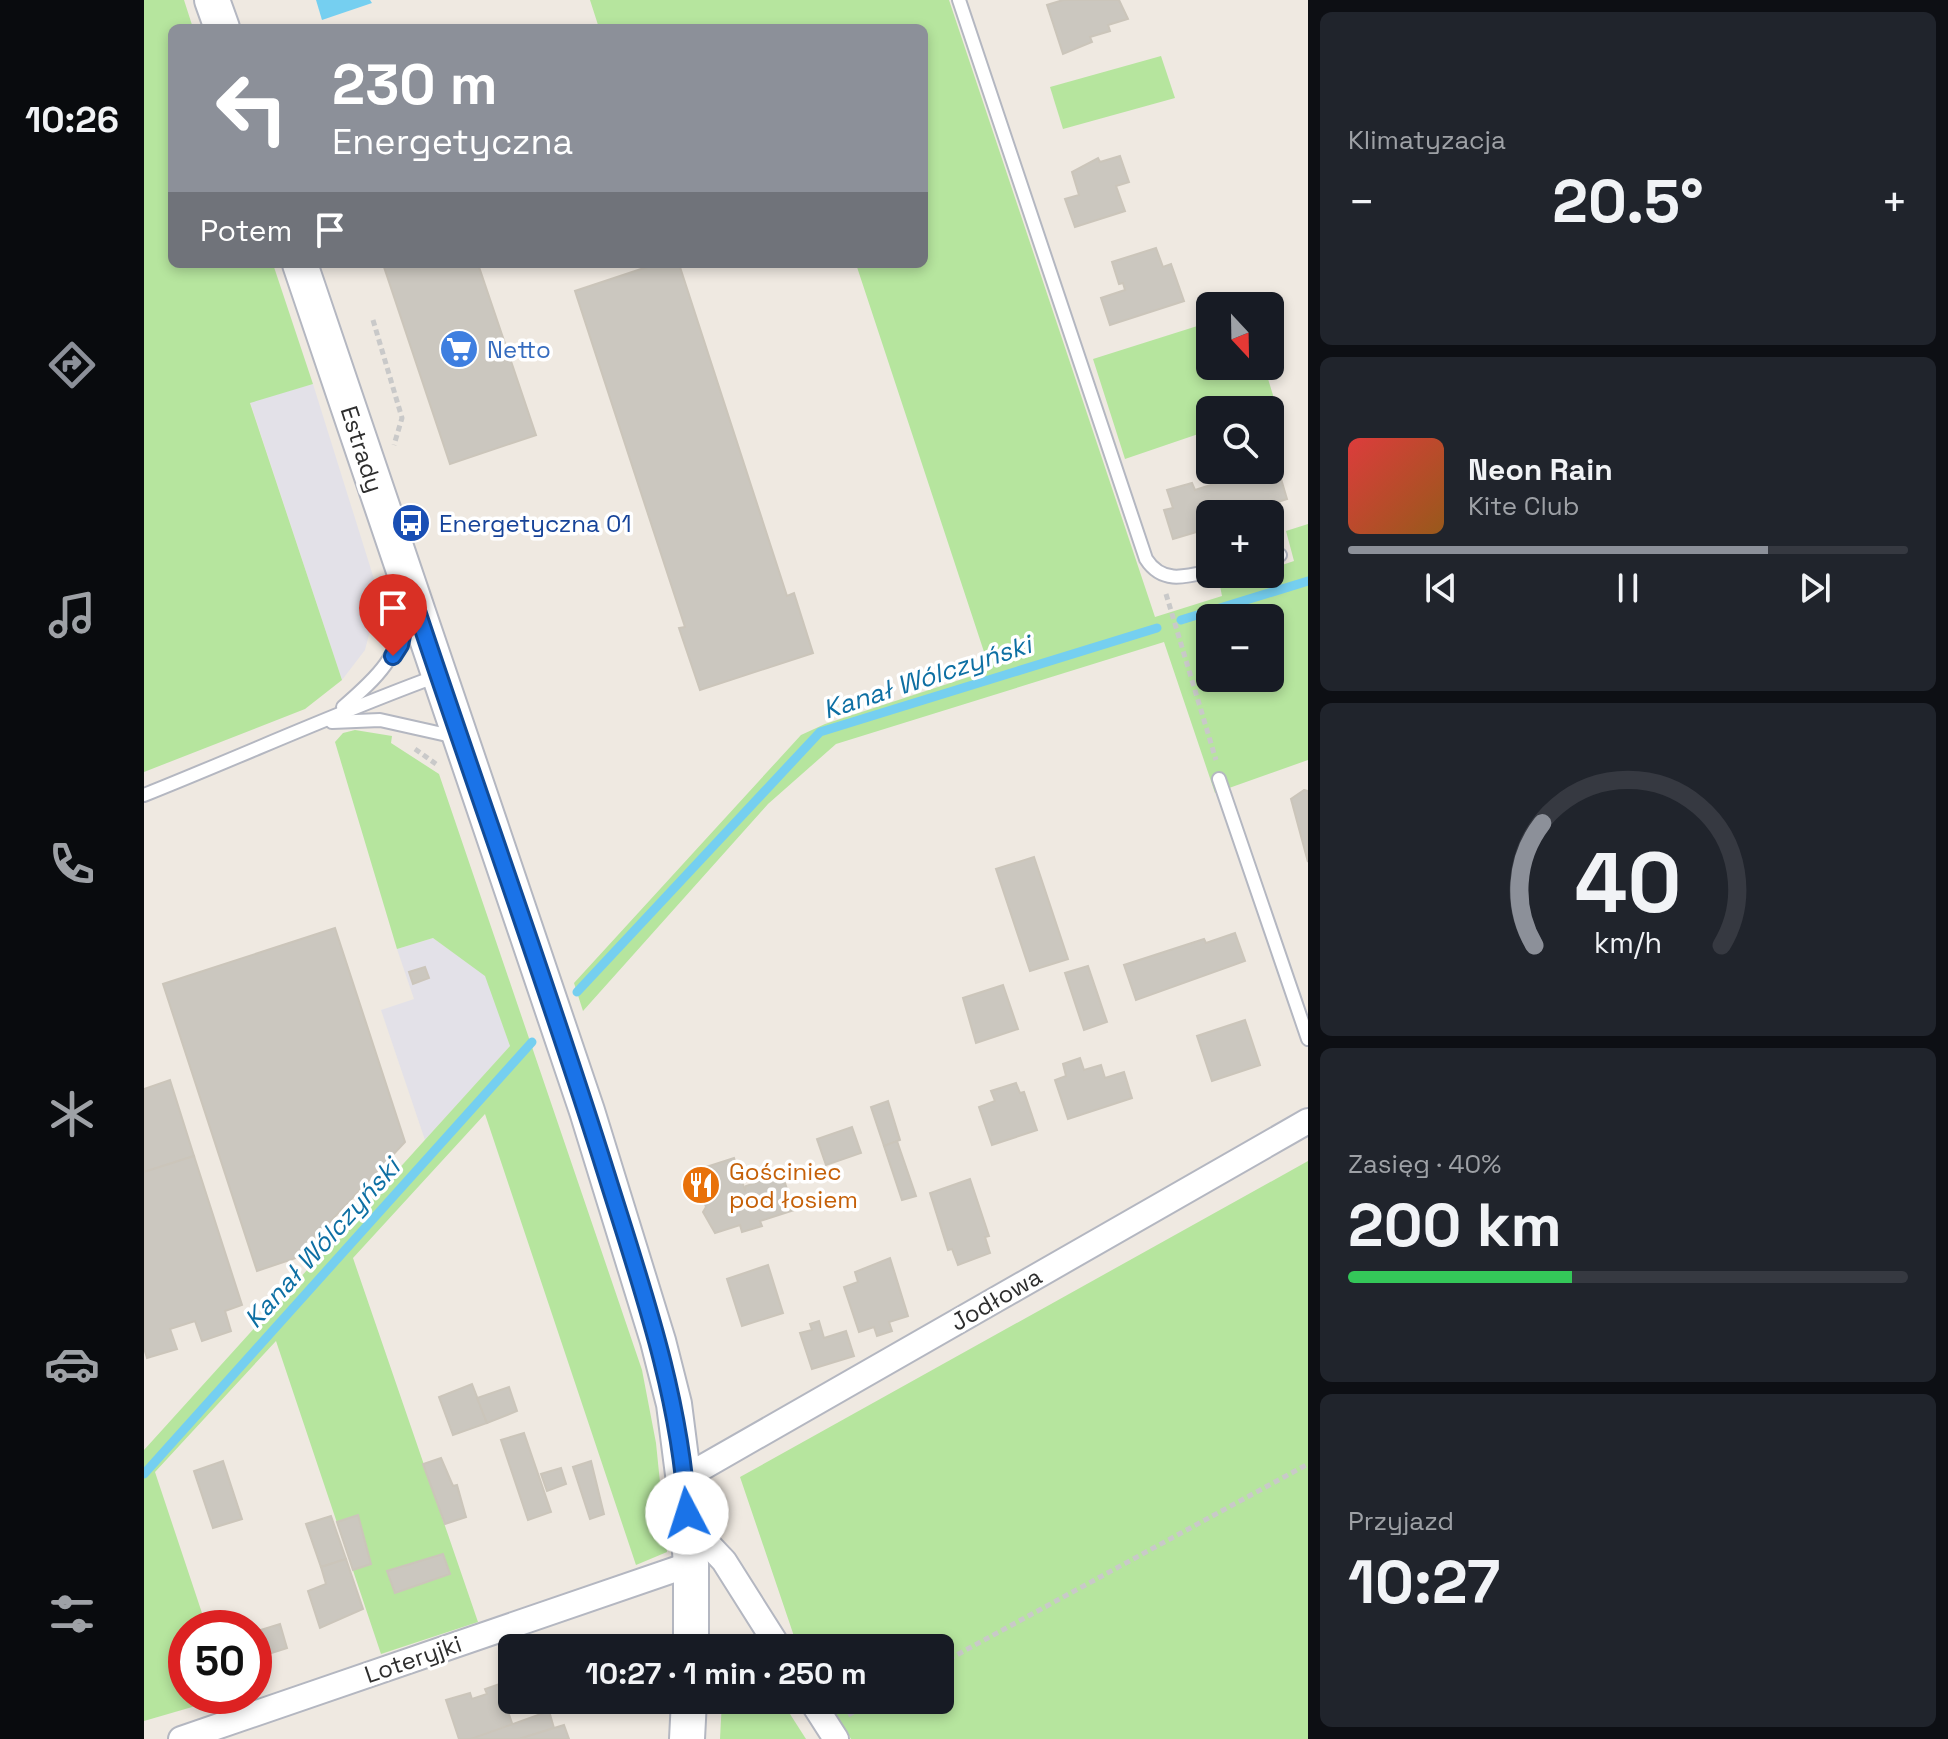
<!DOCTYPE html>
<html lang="pl">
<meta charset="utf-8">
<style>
body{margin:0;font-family:"Space Grotesk",sans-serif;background:#20242c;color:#f1f3f6;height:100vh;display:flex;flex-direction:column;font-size:30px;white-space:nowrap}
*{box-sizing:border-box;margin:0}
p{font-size:26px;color:#9ea1a6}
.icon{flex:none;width:44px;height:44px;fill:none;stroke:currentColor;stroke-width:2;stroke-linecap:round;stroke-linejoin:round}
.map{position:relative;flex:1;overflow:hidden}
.panel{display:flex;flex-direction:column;gap:12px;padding:12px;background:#0d0f14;width:640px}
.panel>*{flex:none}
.guide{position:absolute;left:24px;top:24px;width:760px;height:244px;border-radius:12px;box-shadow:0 4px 12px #0003;background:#8c9099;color:#fff;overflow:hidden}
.needle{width:52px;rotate:158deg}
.fabs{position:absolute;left:1052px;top:292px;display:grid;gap:16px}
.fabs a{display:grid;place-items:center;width:88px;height:88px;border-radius:12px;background:#171b24;box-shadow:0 4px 12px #0003;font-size:40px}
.speed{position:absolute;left:24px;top:1610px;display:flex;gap:16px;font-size:40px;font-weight:700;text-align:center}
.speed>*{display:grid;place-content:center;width:104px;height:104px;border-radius:50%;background:#171b24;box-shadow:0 4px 12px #0003;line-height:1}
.speed .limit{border:12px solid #d22;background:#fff;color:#111}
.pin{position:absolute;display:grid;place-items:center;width:68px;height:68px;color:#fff;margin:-82px -34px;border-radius:50% 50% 50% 0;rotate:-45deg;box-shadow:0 0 8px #0007}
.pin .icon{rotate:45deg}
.me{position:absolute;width:88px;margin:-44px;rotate:355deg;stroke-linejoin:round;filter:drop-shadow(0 0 6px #0008)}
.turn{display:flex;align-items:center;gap:28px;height:168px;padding:0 32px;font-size:36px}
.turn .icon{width:104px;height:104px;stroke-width:2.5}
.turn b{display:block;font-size:56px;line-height:68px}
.then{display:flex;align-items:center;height:76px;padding:0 32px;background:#0003;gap:16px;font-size:30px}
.big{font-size:60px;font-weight:600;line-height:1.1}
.panel .tile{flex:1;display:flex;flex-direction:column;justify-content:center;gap:12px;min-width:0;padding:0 28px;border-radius:12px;background:#20242c}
.panel .dial{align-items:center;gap:0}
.dial svg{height:208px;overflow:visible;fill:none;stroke:#363941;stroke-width:7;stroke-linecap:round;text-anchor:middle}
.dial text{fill:#f1f3f6;stroke:none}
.song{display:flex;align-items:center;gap:24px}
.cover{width:96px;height:96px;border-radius:12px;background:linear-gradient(135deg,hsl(0 70% 55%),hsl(30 70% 35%))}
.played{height:8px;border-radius:4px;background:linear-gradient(90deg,#8c9099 75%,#363941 75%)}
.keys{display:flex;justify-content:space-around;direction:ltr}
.heat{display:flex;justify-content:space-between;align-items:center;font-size:44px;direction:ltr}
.charge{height:12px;border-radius:6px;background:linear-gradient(90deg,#34c759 40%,#363941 0)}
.trip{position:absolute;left:354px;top:1634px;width:456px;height:80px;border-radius:12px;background:#171b24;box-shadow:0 4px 12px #0003;font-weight:600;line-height:80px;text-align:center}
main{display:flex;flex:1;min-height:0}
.menu{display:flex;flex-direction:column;width:144px;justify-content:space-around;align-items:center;background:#090b0e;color:#9ea1a6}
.menu .icon{width:56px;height:56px}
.menu .current{color:#8c9099}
.menu b{font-size:36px;color:#f1f3f6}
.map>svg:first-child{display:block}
</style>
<main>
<nav class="menu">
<b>10:26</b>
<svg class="icon current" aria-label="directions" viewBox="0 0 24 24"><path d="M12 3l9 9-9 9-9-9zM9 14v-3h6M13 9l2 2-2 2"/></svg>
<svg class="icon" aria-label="music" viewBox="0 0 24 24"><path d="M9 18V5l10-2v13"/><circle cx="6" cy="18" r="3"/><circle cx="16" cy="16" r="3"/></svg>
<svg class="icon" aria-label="phone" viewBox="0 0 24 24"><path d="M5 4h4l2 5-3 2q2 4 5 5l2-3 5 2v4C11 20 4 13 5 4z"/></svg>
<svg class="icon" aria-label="climate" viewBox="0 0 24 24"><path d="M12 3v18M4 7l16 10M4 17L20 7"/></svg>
<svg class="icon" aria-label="car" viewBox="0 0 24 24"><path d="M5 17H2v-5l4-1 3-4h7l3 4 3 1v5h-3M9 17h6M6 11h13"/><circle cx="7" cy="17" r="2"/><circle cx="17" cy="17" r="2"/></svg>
<svg class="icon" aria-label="filters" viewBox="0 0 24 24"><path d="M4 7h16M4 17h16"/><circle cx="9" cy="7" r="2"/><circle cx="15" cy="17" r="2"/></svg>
</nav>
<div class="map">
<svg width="1164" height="1739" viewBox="0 0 1164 1739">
<rect width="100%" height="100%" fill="#efe9e1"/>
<!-- industrial -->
<g fill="#e3e1e8">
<polygon points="169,384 230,579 230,615 221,650 198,680 106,402"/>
<polygon points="289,938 342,976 366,1046 281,1140 237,1010 270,999 253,949"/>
</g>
<!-- green -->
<g fill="#b6e59e" fill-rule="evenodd">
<polygon points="0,0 40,0 49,28 28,28 28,264 129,264 169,384 106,403 198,680 161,709 0,772"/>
<path d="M446 0H805L1011 617 1078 596 1076 586 1112 574H1126V569L1150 561 1142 531 1164 524V760L1071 793 1020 642 692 744 624 804 439 1011 430 983 657 735 681 724 846 670 712 264H780V28H455ZM1066 618H1126V678H1066Z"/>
<polygon points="1017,56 1031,98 919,129 906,87"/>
<polygon points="1066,322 1066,366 1120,366 1133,408 1066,410 1066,430 981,459 949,359"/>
<polygon points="211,730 248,736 247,743 295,774 498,1370 512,1443 523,1552 492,1565 341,1114 209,1258 334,1622 237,1654 132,1341 11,1472 63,1628 42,1628 42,1696 86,1696 0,1721 0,1450 366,1046 341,976 289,938 253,949 191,742 199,733"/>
<polygon points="1164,1161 1164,1739 707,1739 683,1700 796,1700 796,1648 654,1648 596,1477"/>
<polygon points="580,1635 598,1635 605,1648 580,1648"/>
<polygon points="578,1700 637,1700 662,1739 576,1739"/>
</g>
<!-- water -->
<polygon fill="#75cff0" points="172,0 226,0 228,3 178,20"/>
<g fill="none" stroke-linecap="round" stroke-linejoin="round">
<!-- stream -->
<g stroke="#75cff0" stroke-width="9">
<polyline points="1037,620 1164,581"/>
<polyline points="433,992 676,732 1013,628"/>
<polyline points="0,1474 388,1042"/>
</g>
</g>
<!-- building -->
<g fill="#cbc7bf" stroke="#cbc5ba" stroke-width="2">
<polygon points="919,0 975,0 984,19 964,25 966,31 946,37 948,42 919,54 903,5"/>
<polygon points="976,156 985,182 972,186 981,211 931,227 921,199 935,195 928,172 954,158 956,162"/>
<polygon points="1012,248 1019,267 1027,264 1040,301 966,325 957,298 981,290 979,283 975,284 968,262"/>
<polygon points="239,264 334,264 392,435 306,464"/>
<polygon points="512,264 535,264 643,596 650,593 669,653 556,690 535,628 541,627 431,291"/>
<polygon points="1126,469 1128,474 1135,472 1143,499 1112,509 1113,513 1109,514 1066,514 1066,528 1029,539 1020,510 1029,508 1023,490 1048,483 1051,490 1073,483 1068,470 1073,476 1091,470"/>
<polygon points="1160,790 1164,791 1164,862 1147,799"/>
<polygon points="890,857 924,959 886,971 852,869"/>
<polygon points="191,928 261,1142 152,1258 113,1271 19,984"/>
<polygon points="1091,933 1101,961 992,1000 980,965 1060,939 1062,943"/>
<polygon points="944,966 963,1022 940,1030 921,973"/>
<polygon points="281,967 285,978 269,984 265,972"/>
<polygon points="859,985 874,1029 832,1043 819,998"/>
<polygon points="1101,1020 1116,1065 1068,1081 1053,1036"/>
<polygon points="936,1058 940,1070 957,1065 961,1078 980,1072 988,1098 924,1119 911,1080 922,1076 919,1064"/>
<polygon points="26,1080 50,1156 0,1172 0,1089"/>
<polygon points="872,1083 876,1093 880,1092 893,1130 848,1145 835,1107 851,1101 847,1091"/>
<polygon points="744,1101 756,1140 740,1146 727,1107"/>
<polygon points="708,1127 717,1153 682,1165 673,1139"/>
<polygon points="753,1141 772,1196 758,1200 740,1146"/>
<polygon points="50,1156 98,1305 81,1311 87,1331 58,1341 51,1321 26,1329 33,1349 3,1358 0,1348 0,1172"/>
<polygon points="590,1158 601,1190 602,1186 638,1174 650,1210 616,1221 618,1226 598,1232 596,1225 571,1233 559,1212 562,1207 550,1171"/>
<polygon points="826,1179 845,1236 841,1237 846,1253 814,1265 808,1249 804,1250 786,1193"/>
<polygon points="746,1258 764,1316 745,1322 748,1331 733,1336 730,1327 715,1332 700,1287 714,1282 711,1272"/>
<polygon points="624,1265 639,1313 598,1326 583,1279"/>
<polygon points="675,1321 680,1338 702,1331 710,1356 668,1369 656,1333 668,1330 666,1324"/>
<polygon points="328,1384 343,1423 309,1435 295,1397"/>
<polygon points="365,1387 373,1411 343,1423 333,1398"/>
<polygon points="380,1433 407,1512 384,1520 357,1440"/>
<polygon points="297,1458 309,1486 313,1485 322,1517 301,1524 279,1464"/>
<polygon points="79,1461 98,1519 69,1528 50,1471"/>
<polygon points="447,1461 460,1514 446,1519 429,1467"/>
<polygon points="417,1468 422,1484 403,1491 397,1474"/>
<polygon points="214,1515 227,1564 209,1570 193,1522"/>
<polygon points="187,1516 202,1559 177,1567 162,1524"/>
<polygon points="299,1554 306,1574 251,1593 243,1571"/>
<polygon points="202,1559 219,1609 176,1628 164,1591 182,1584 177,1567"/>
<polygon points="136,1624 143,1648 112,1658 110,1632"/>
<polygon points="364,1681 371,1700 361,1703 369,1726 327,1739 315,1739 302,1700 326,1693 328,1699 343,1694 341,1689"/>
<polygon points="405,1711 410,1728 375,1739 327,1739"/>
<polygon points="420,1725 425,1739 375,1739 410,1728"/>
</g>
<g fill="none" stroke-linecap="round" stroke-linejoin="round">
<defs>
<g id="lane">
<path d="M815 0 1002 559C1018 584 1041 577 1066 571"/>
<polyline points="1126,558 1136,555"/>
<path d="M199 707C235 676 254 658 263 609"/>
<polyline points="188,722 236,720 312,737"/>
<polyline points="1075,779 1164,1039"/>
<path d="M0 795C98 756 194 712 293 676"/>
</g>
<g id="street">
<polyline points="540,1478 1164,1121"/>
<polyline points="544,1537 563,1543 580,1561 635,1648"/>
<polyline points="667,1700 692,1739"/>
<polyline points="37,1739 547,1564"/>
</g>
<g id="secondary">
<polyline points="68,0 78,28"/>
<polyline points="156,264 443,1111 514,1341 530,1404 541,1490 547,1564 547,1648"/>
<polyline points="543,1739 545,1700"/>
</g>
</defs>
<!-- lane casing -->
<use href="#lane" stroke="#b4b7c1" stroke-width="16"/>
<!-- street casing -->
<use href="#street" stroke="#b4b7c1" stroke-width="28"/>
<!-- secondary casing -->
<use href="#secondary" stroke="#b4b7c1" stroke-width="38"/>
<!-- path -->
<g stroke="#c9c9c9" stroke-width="5" stroke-dasharray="6 4" stroke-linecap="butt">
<polyline points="229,320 258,418 250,445"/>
<polyline points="1022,594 1072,760"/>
<polyline points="271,749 292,764"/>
<polyline points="796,1664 1164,1464"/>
<polyline points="704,1715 731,1700"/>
</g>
<!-- lane -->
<use href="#lane" stroke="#fff" stroke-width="12"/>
<!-- street -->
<use href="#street" stroke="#fff" stroke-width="24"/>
<!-- secondary -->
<use href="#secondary" stroke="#fff" stroke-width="34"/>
</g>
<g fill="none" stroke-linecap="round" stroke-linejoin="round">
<defs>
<path id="route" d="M249 656 256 645 267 593C331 787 401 978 462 1173 497 1285 536 1395 543 1513"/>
</defs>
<!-- route casing -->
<use href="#route" stroke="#114b97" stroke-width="20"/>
<!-- route -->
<use href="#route" stroke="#1a73e8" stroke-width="14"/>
</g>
<!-- icons -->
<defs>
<symbol id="supermarket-disc" viewBox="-11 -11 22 22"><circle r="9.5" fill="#3f7fe0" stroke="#fff"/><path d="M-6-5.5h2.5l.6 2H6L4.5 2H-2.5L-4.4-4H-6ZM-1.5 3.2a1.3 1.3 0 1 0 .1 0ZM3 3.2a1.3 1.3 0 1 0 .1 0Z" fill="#fff"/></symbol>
<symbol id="bus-disc" viewBox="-11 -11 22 22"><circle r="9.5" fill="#1a4fb4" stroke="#fff"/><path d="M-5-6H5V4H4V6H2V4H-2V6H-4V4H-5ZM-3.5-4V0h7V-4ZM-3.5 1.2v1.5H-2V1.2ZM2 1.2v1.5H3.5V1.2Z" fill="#fff"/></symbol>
<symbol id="restaurant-disc" viewBox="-11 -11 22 22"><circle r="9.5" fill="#e8710a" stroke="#fff"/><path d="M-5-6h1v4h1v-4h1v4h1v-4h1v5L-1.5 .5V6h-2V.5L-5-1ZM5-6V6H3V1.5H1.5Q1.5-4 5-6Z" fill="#fff"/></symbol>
</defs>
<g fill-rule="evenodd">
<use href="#supermarket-disc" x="293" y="327" width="44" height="44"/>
<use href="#bus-disc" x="245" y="501" width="44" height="44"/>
<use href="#restaurant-disc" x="535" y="1163" width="44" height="44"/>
</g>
<g text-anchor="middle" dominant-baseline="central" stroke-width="7" stroke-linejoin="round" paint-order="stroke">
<!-- shop labels -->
<g font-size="24" fill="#366cbe" stroke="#fff" text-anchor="start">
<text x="343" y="349">Netto</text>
</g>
<!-- street labels -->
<g font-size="24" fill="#2e2e2e" stroke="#fff">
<text transform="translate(218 449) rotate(72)">Estrady</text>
<text transform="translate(852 1299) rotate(-30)">Jodłowa</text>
<text transform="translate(269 1659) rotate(-19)">Loteryjki</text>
</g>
<!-- transit labels -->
<g font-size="24" fill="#164399" stroke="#fff" text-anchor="start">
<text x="295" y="523">Energetyczna 01</text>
</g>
<!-- food labels -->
<g font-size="24" fill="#c56008" stroke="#fff" text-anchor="start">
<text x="585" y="1171">Gościniec<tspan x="585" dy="28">pod łosiem</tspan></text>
</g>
<!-- water labels -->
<g font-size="26" font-style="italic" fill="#0d6fa3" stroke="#fff">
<text transform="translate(783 677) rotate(-18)">Kanał Wólczyński</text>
<text transform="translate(178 1243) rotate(-48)">Kanał Wólczyński</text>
</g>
</g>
</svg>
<div class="fabs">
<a><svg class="needle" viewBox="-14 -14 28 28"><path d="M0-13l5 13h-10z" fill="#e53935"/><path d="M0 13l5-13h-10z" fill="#9ea1a6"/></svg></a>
<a><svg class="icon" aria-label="search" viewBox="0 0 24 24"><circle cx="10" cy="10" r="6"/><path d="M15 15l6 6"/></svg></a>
<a>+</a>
<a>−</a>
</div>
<div class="speed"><div class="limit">50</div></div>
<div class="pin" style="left:249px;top:656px;background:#d93025"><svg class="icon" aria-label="arrive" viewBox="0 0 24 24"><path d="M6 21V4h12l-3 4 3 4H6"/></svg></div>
<svg class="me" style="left:543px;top:1513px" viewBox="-20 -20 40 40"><circle r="19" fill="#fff"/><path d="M0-13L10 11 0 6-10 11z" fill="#1a73e8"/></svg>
<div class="trip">10:27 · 1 min · 250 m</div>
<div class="guide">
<div class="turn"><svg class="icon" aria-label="left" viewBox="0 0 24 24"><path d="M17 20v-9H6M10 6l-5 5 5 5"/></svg><div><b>230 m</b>Energetyczna</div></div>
<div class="then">Potem<svg class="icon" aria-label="arrive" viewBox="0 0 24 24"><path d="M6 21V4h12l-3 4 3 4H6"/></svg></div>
</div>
</div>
<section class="panel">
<div class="tile"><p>Klimatyzacja</p>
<div class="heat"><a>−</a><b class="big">20.5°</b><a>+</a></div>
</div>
<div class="tile">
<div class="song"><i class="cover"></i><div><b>Neon Rain</b><p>Kite Club</p></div></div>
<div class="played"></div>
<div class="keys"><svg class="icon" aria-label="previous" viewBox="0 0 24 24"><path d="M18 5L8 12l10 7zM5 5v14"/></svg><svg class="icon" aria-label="pause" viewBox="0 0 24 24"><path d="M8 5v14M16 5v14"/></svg><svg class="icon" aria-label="next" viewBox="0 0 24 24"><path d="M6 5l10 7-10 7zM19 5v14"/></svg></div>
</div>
<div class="tile dial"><svg viewBox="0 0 100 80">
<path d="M14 69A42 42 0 1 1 86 69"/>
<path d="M14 69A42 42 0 0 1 17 22" stroke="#8c9099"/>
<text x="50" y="56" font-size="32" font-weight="700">40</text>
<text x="50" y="72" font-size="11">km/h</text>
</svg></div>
<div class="tile"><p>Zasięg · 40%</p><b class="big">200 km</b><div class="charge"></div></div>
<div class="tile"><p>Przyjazd</p><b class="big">10:27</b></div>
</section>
</main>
